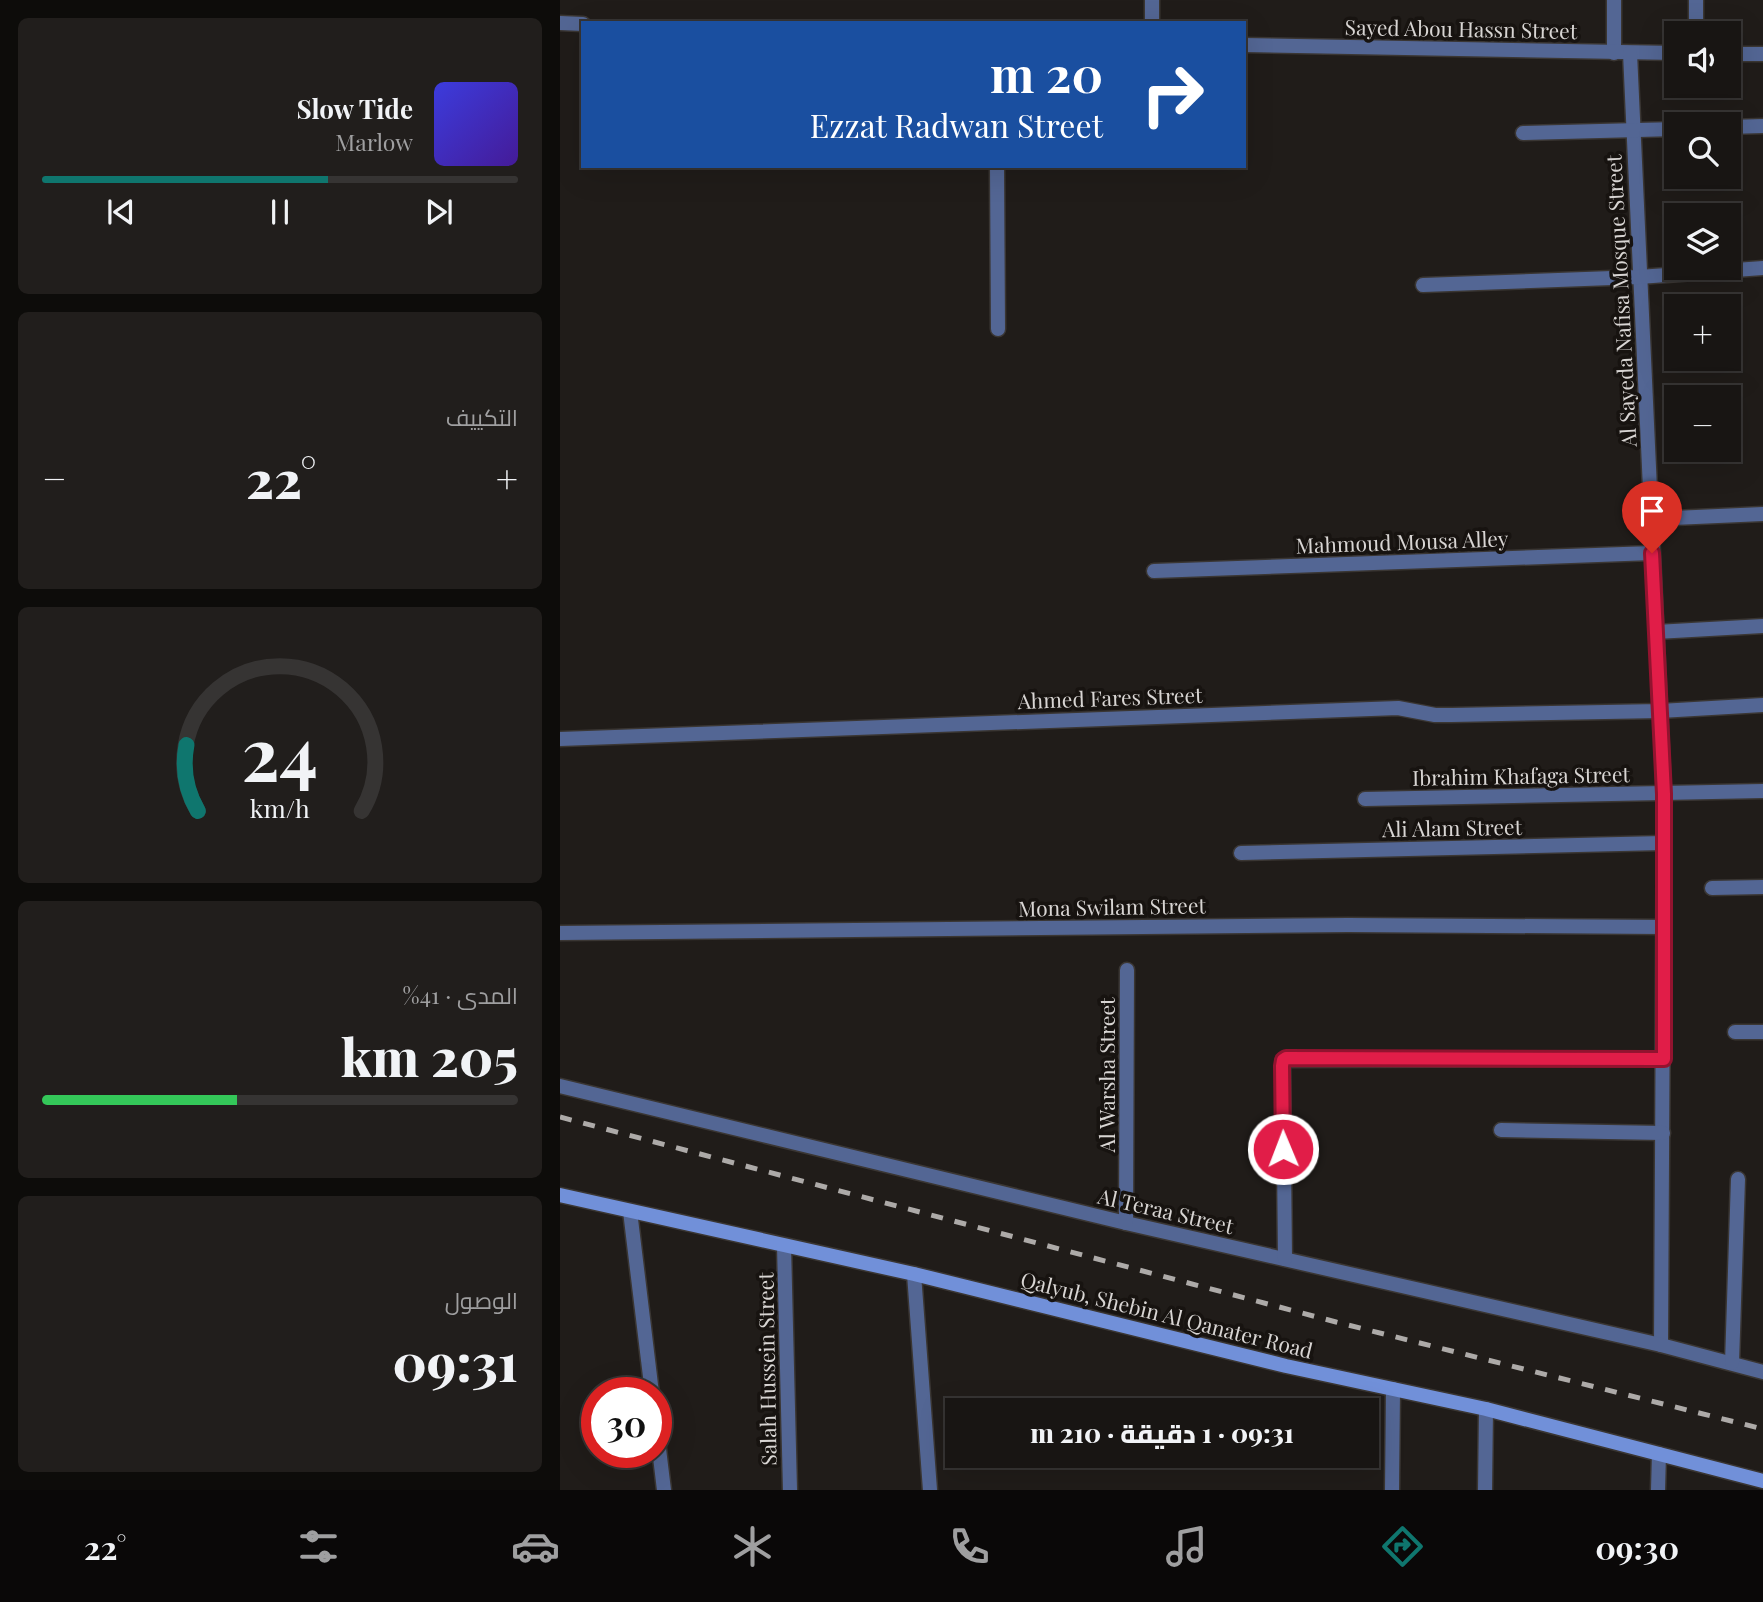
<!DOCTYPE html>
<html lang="ar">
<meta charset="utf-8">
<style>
body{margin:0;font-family:"Playfair Display",Cairo,serif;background:#211e1c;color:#f1f3f6;direction:rtl;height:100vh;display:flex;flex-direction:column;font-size:26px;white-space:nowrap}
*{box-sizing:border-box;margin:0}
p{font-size:23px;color:#9f9fa0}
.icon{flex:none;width:38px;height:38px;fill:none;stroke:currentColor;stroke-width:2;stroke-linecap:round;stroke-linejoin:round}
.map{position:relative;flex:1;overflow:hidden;direction:ltr}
.drawer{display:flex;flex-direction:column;gap:18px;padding:18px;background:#0d0c0a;width:560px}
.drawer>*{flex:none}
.hud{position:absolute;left:21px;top:21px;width:665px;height:147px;border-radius:0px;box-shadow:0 7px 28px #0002,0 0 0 2px #363433;direction:rtl;background:#1a4fa0;color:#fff;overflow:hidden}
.buttons{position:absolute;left:1104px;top:21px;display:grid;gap:14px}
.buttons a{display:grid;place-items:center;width:77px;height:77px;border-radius:0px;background:#181513;box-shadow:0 7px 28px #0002,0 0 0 2px #363433;font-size:35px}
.speed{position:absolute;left:21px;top:1377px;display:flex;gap:14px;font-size:35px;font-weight:700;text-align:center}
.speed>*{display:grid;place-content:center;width:91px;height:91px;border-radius:50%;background:#181513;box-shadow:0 7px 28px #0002,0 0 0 2px #363433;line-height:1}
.speed .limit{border:10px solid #d22;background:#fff;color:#111}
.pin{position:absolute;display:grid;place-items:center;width:60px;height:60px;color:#fff;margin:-72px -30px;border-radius:50% 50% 50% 0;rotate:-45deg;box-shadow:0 0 7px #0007}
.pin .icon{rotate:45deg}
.me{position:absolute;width:77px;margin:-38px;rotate:359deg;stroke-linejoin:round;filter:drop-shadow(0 0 5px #0008)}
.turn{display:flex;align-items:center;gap:24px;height:147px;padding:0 28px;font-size:32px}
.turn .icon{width:91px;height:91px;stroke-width:2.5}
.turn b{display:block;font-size:49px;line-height:60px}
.big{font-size:52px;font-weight:800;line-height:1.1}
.drawer .widget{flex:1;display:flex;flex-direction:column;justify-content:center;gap:10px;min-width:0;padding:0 24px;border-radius:10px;background:#211e1c}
.drawer .dial{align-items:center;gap:0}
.dial svg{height:182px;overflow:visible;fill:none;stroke:#363433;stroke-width:7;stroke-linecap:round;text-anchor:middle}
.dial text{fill:#f1f3f6;stroke:none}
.song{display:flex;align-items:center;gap:21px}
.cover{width:84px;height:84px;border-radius:10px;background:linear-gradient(135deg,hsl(240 70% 55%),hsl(260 70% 35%))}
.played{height:7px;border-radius:4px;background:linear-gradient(90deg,#0f766e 60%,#363433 60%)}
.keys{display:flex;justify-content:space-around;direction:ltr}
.heat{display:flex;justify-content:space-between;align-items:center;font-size:38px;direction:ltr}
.charge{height:10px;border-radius:5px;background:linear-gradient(90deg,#34c759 41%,#363433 0)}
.trip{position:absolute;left:385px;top:1398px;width:434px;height:70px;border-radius:0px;background:#181513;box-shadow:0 7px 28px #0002,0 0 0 2px #363433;font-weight:800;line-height:70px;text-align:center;direction:rtl}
.tabs{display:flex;height:112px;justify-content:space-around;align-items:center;background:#0a0808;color:#9f9fa0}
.tabs .icon{width:49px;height:49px}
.tabs .current{color:#0f766e}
.tabs b{font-size:32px;color:#f1f3f6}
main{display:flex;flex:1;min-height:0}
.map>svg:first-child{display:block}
</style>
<main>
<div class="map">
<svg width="1203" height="1490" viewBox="0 0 1203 1490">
<rect width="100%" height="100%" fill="#201c19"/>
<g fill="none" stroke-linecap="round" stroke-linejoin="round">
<defs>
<g id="minor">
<polyline points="592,0 592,23"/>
<polyline points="1054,0 1054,53"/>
<polyline points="1136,0 1136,33"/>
<polyline points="0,23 23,24"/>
<polyline points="684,45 1116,53"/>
<polyline points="1070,53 1104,794 1101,1345"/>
<polyline points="1169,54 1203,54"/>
<polyline points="1169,127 1203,126"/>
<polyline points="963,133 1116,129"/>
<polyline points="437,166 438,329"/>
<polyline points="863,285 1079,277 1203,268"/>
<polyline points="1091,519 1203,514"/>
<polyline points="594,571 1092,553"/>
<polyline points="1096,632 1203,626"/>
<polyline points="0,739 838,708 875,715 892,715 1100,711 1203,705"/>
<polyline points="805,799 1203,791"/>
<polyline points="681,853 1103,843"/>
<polyline points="1152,888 1203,887"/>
<polyline points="0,933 788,925 1104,927"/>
<polyline points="1175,1032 1203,1032"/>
<polyline points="0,1086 566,1223 1101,1345 1203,1372"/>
<polyline points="941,1130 1103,1133"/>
<polyline points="70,1211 92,1393"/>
<polyline points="566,1223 567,970"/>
<polyline points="224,1246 230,1490"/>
<polyline points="725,1259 723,1060 1104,1059"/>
<polyline points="354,1274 370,1490"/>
<polyline points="1172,1363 1178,1179"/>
<polyline points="96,1424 104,1490"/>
<polyline points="832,1490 833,1389"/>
<polyline points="925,1490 926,1409"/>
<polyline points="1098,1490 1099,1454"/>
</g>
<polyline id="secondary" points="0,1195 354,1274 726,1366 926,1409 1203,1481"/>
</defs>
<!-- minor casing -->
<use href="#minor" stroke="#3a3633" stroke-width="17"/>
<!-- secondary casing -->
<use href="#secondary" stroke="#3a3633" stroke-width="17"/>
<!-- minor -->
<use href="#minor" stroke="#536694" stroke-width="14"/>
<!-- secondary -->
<use href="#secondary" stroke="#7190d9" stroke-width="14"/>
<!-- rail -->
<polyline stroke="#adaaa8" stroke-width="5" stroke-dasharray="12 12" stroke-linecap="butt" points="0,1117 776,1322 1203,1429"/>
</g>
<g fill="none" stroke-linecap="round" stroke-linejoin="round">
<defs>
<polyline id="route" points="723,1149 722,1066 723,1060 726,1058 1104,1059 1104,794 1092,553"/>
</defs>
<!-- route casing -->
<use href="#route" stroke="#92132f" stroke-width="18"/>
<!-- route -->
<use href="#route" stroke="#e11d48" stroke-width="12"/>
</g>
<g text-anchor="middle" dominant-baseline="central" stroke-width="7" stroke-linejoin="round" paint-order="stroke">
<!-- street labels -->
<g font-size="21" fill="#d8d5d3" stroke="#171310">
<text transform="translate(901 28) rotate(1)">Sayed Abou Hassn Street</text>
<text transform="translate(1060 301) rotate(-93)">Al Sayeda Nafisa Mosque Street</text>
<text transform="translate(842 541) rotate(-2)">Mahmoud Mousa Alley</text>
<text transform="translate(550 697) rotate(-2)">Ahmed Fares Street</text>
<text transform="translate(961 775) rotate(-1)">Ibrahim Khafaga Street</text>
<text transform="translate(892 827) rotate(-1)">Ali Alam Street</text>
<text transform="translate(552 906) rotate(-1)">Mona Swilam Street</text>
<text transform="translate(546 1075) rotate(-90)">Al Warsha Street</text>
<text transform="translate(606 1210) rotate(13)">Al Teraa Street</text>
<text transform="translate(607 1314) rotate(14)">Qalyub, Shebin Al Qanater Road</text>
<text transform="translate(206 1369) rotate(-91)">Salah Hussein Street</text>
</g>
</g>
</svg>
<div class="buttons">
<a><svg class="icon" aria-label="sound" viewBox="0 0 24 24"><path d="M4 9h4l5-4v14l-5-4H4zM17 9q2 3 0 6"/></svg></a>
<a><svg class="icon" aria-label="search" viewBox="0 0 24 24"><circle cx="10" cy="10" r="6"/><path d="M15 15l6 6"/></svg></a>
<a><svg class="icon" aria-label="layers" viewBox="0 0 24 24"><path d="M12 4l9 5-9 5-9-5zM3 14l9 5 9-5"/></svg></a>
<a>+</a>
<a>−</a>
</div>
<div class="speed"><div class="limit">30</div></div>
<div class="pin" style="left:1092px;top:553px;background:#d93025"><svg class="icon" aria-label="arrive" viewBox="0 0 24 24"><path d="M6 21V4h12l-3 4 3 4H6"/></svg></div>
<svg class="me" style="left:723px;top:1149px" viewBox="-20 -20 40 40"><circle r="17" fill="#e11d48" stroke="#fff" stroke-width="3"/><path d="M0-11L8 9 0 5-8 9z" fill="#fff"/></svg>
<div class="trip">09:31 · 1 دقيقة · 210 m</div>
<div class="hud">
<div class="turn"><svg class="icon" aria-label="right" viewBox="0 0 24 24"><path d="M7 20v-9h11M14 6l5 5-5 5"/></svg><div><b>20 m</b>Ezzat Radwan Street</div></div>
</div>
</div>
<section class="drawer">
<div class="widget">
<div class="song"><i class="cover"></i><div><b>Slow Tide</b><p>Marlow</p></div></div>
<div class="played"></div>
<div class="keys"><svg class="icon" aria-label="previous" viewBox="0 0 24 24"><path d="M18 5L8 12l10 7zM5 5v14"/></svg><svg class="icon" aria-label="pause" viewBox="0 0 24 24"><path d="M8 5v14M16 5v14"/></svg><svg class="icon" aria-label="next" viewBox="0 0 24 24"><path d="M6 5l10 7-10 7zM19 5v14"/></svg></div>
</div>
<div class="widget"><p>التكييف</p>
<div class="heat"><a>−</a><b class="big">22°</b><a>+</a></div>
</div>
<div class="widget dial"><svg viewBox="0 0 100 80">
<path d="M14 69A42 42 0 1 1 86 69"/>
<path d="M14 69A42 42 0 0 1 9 40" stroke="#0f766e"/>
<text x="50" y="56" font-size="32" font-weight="700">24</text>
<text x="50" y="72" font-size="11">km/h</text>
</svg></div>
<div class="widget"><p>المدى · 41%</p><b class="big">205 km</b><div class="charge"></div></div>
<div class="widget"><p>الوصول</p><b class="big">09:31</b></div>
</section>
</main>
<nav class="tabs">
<b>09:30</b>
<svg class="icon current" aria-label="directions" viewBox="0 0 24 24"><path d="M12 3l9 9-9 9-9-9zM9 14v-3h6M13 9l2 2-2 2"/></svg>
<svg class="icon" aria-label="music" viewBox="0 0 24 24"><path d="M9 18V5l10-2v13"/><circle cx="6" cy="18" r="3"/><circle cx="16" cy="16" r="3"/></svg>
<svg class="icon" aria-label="phone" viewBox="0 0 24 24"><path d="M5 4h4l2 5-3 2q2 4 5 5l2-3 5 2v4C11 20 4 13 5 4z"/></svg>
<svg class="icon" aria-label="climate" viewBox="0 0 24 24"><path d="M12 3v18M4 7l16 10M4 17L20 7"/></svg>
<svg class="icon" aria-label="car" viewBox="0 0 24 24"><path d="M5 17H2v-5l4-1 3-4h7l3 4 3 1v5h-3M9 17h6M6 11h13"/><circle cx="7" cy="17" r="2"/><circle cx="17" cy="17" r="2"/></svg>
<svg class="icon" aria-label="filters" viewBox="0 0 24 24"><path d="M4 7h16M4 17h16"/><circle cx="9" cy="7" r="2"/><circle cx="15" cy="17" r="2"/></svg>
<b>22°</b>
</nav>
